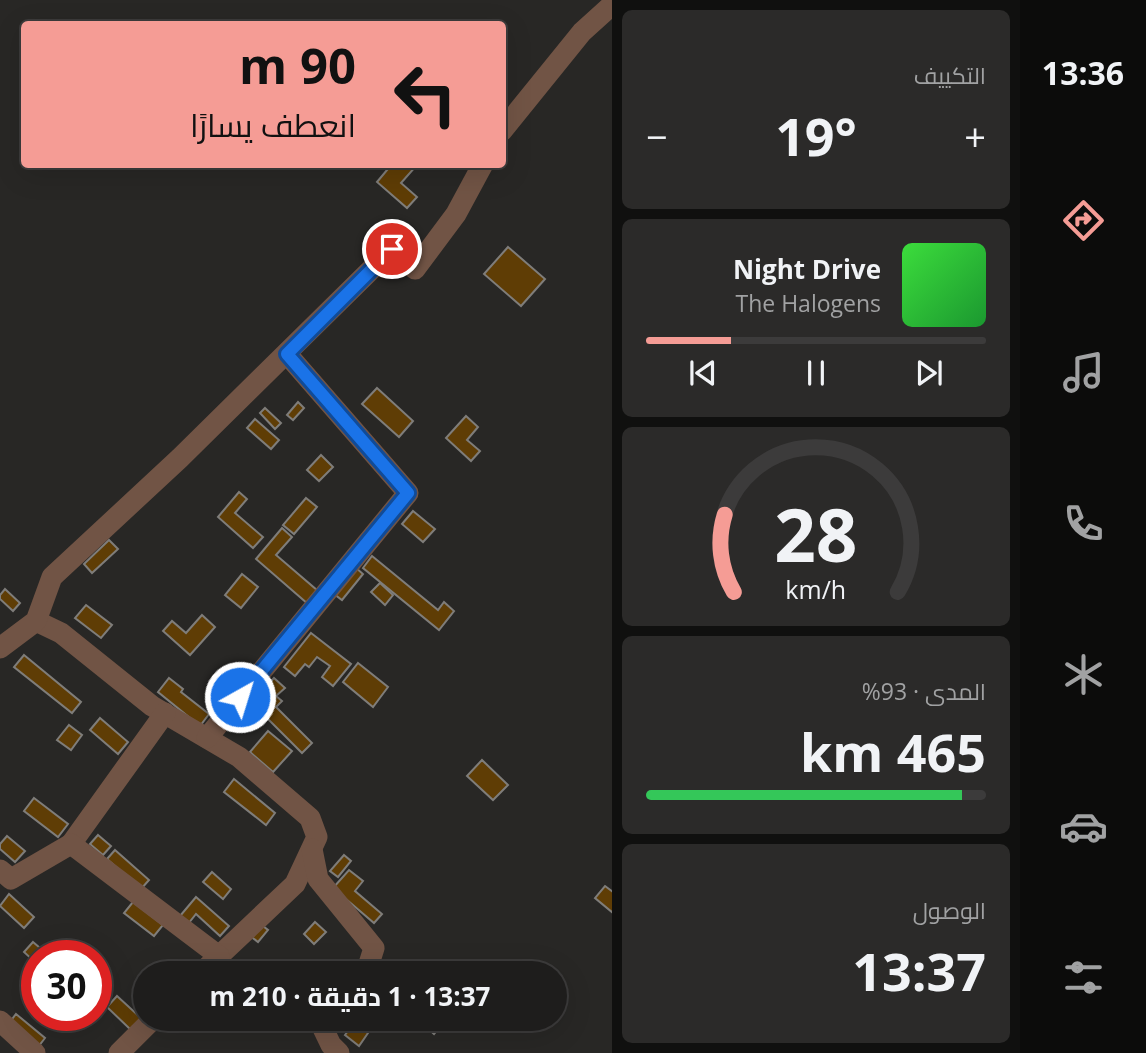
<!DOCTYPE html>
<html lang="ar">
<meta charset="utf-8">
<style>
body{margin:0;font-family:"Open Sans",Cairo,sans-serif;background:#2b2a29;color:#f1f3f6;direction:rtl;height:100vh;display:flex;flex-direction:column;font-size:26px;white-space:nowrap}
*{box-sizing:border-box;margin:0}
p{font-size:23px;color:#a1a2a3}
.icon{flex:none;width:38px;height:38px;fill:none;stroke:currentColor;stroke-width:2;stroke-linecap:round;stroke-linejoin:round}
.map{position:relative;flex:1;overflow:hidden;direction:ltr}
.panel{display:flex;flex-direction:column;gap:10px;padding:10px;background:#10100f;width:408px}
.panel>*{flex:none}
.hud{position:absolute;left:21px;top:21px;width:485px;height:147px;border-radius:7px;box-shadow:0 7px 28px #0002,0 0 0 2px #3c3b3b;direction:rtl;background:#f59c95;color:#111;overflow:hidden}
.speed{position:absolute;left:21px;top:940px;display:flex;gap:14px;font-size:35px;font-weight:700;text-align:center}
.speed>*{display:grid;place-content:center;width:91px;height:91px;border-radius:50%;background:#1e1d1c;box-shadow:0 7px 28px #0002,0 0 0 2px #3c3b3b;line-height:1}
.speed .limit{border:10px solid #d22;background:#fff;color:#111}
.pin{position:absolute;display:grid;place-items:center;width:60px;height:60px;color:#fff;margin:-30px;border:4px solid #fff;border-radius:50%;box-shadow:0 2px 7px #0007}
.me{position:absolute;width:77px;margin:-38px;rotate:39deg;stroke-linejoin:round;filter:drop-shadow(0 0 5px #0008)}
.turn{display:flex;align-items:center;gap:24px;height:147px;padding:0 35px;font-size:32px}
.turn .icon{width:91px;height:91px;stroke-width:2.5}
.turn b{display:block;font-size:49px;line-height:60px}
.big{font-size:52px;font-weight:700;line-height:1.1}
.panel .widget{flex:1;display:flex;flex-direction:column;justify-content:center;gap:10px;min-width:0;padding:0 24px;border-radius:10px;background:#2b2a29}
.panel .dial{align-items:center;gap:0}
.dial svg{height:182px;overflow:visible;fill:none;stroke:#3c3b3b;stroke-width:7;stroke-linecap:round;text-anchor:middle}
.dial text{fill:#f1f3f6;stroke:none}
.song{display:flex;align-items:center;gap:21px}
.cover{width:84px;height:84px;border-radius:10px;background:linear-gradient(135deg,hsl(120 70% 55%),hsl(130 70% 35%))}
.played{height:7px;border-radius:4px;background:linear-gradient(90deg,#f59c95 25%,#3c3b3b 25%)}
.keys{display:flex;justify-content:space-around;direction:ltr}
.heat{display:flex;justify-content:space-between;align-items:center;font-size:38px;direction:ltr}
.charge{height:10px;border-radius:5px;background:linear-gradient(90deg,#34c759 93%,#3c3b3b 0)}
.trip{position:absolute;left:133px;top:961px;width:434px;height:70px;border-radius:35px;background:#1e1d1c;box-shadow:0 7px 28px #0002,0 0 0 2px #3c3b3b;font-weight:700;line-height:70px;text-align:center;direction:rtl}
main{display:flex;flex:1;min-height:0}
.tab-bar{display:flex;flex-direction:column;width:126px;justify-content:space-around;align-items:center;background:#0c0c0b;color:#a1a2a3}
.tab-bar .icon{width:49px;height:49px}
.tab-bar .current{color:#f59c95}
.tab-bar b{font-size:32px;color:#f1f3f6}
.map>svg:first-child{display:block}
</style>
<main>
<nav class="tab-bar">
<b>13:36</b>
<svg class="icon current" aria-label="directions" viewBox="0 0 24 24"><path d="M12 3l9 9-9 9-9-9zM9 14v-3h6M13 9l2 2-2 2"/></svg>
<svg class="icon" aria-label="music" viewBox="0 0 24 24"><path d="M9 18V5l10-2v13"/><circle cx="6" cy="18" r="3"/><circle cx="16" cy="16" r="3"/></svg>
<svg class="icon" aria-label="phone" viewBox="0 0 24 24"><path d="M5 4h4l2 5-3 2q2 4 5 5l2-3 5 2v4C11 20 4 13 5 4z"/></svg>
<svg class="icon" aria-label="climate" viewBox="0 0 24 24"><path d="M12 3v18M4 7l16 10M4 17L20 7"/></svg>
<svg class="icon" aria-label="car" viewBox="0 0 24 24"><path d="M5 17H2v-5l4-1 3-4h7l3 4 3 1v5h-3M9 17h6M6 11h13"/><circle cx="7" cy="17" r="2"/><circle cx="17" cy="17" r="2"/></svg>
<svg class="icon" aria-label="filters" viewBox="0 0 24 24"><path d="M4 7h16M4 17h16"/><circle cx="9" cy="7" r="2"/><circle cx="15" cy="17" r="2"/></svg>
</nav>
<section class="panel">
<div class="widget"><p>التكييف</p>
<div class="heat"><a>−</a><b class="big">19°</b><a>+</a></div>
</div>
<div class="widget">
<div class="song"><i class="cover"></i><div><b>Night Drive</b><p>The Halogens</p></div></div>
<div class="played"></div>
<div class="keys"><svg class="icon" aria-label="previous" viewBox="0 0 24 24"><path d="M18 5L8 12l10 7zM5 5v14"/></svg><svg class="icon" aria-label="pause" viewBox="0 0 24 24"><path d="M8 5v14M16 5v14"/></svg><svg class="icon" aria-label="next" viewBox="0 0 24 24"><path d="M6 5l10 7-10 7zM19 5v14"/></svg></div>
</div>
<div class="widget dial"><svg viewBox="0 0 100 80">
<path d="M14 69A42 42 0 1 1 86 69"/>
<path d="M14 69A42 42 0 0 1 10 35" stroke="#f59c95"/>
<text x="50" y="56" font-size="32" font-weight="700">28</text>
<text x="50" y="72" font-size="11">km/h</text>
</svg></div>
<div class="widget"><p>المدى · 93%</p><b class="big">465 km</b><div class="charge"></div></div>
<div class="widget"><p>الوصول</p><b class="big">13:37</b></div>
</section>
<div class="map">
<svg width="613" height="1053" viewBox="0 0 613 1053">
<rect width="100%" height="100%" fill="#282725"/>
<!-- building -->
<g fill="#5f3d05" stroke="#7f7d7a" stroke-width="2">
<polygon points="392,164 417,165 401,183 417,197 407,208 377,182"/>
<polygon points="508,247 545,279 521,306 484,274"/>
<polygon points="377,388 413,421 399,437 362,404"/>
<polygon points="298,402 304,408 293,420 287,415"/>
<polygon points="265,408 281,423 275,429 260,413"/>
<polygon points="466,416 478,427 467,440 480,451 471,461 446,438"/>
<polygon points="255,419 279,440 271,449 247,428"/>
<polygon points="321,455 333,467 319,481 307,470"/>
<polygon points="239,492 247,499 235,513 263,537 253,548 218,517"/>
<polygon points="306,498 317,507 294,534 283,525"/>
<polygon points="413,511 435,529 423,542 402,524"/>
<polygon points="282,528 292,537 276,555 318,591 308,604 256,559"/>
<polygon points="109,540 118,549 92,573 84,564"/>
<polygon points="372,556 438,610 444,602 454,611 439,630 363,568"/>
<polygon points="355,567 363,574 342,600 334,594"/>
<polygon points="242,574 258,587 241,608 225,595"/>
<polygon points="380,583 393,595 385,605 371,592"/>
<polygon points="5,589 20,603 13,611 0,599 0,595"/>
<polygon points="86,605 112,625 101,638 75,618"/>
<polygon points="202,615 215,627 190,655 163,631 172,621 186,633"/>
<polygon points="311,633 351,664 333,686 322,677 330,666 317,657 309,667 305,664 295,676 284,667"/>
<polygon points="24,655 81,702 72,713 14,667"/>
<polygon points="358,663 388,687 373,707 343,682"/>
<polygon points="169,678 183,689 181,692 209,714 200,726 158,692"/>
<polygon points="274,678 285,688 276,696 282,701 276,707 312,743 302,753 266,717 261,723 245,708"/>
<polygon points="100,718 128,742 118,754 90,730"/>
<polygon points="69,725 82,735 71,750 57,740"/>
<polygon points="268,731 292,751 273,772 250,752"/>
<polygon points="482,760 508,785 493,800 467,776"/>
<polygon points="234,779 275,813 266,825 224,792"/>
<polygon points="34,798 68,824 58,837 24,811"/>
<polygon points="98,835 111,846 103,855 90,844"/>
<polygon points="7,836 25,851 15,862 0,849 0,844"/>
<polygon points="115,850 149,880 141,889 107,859"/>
<polygon points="344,855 351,861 338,877 330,871"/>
<polygon points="349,870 363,881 355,891 382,914 374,923 333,888"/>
<polygon points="212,872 231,889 223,899 203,882"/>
<polygon points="605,886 613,892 613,913 595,898"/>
<polygon points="9,894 34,917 24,928 0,906"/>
<polygon points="196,897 229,926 220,936 196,914 188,924 180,916"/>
<polygon points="133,902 163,925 154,936 124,913"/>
<polygon points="315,922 326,932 314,944 304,934"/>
<polygon points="259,923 268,930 258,942 249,935"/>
<polygon points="33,942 47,954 37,956 37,964 24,952"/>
<polygon points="117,996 141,1018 131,1030 107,1007"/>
<polygon points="16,1014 45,1038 38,1047 9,1023"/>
<polygon points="424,1018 438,1018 443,1023 434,1034 421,1022"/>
<polygon points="354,1023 368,1033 359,1046 345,1035"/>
</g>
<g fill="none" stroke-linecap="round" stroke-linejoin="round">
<!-- minor -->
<g stroke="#715445" stroke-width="21">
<polyline points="502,131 582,32 613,4"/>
<polyline points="36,621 61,633 152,706 239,757 310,818 317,837 295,884 201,973"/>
<polyline points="0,648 36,621 52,577 180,458 392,249 415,269 456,214 483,164"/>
<polyline points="207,738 408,493 287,354"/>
<polyline points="71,844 165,713"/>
<polyline points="312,849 318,879 374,948 368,967 362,973"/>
<polyline points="0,870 11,879 71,844 219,956"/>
<polyline points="318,1018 331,1045 339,1053"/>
<polyline points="0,1021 35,1053"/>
<polyline points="119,1053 154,1018"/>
</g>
</g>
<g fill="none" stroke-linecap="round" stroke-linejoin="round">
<defs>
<polyline id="route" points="240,697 408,493 287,354 392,249"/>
</defs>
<!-- route casing -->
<use href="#route" stroke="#114b97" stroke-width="18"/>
<!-- route -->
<use href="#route" stroke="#1a73e8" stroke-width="12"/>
</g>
</svg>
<div class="speed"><div class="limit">30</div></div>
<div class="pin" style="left:392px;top:249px;background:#d93025"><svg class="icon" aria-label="arrive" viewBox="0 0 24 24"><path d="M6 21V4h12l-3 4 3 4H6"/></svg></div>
<svg class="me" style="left:240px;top:697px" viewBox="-20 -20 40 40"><circle r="17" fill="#1a73e8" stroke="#fff" stroke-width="3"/><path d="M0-11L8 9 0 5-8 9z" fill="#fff"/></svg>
<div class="trip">13:37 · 1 دقيقة · 210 m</div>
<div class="hud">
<div class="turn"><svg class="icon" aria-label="left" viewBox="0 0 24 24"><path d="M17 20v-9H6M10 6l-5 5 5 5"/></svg><div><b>90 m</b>انعطف يسارًا</div></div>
</div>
</div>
</main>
